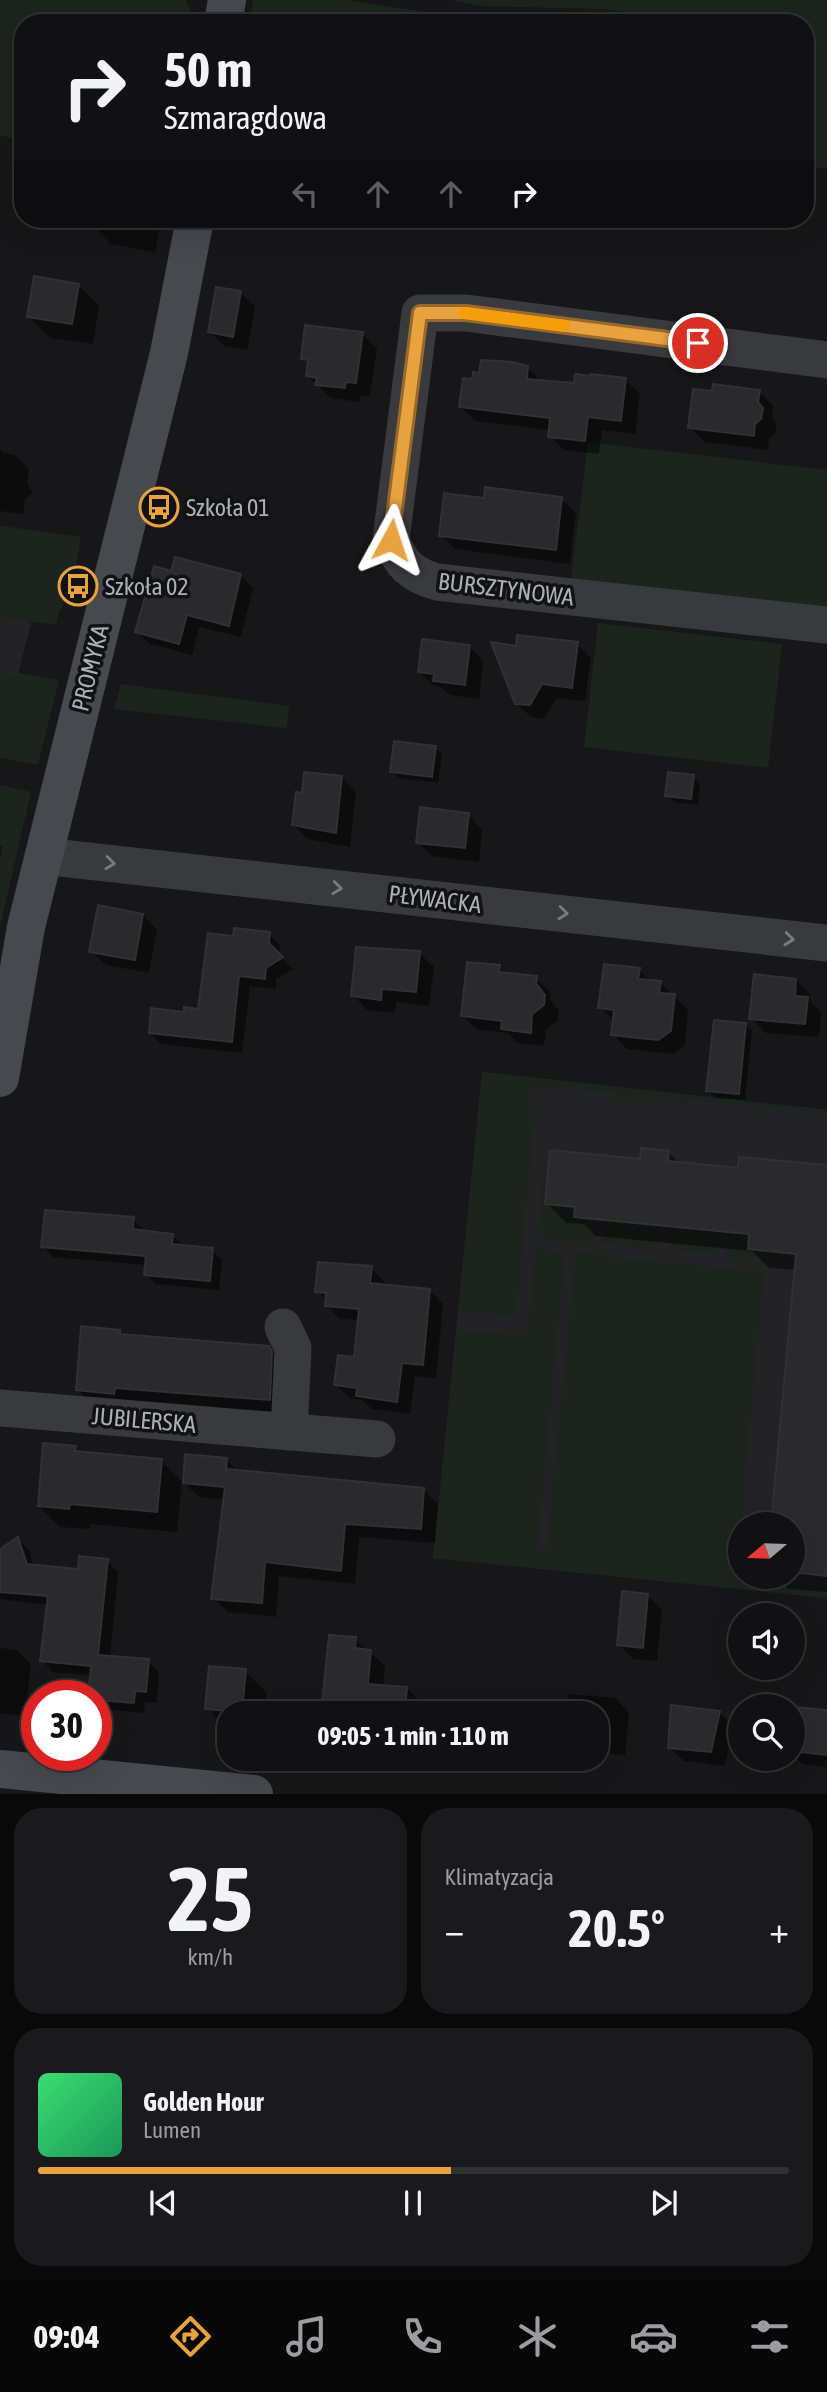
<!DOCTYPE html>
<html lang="pl">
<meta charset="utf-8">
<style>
body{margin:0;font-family:"Asap Condensed",sans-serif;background:#1a1a1c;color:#f1f3f6;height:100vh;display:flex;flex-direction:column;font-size:26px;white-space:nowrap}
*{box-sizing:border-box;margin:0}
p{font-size:23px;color:#9c9da0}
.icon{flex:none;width:38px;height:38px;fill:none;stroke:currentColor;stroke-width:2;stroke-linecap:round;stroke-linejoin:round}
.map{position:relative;height:1794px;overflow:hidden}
.drawer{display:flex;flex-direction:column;gap:14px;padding:14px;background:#09090a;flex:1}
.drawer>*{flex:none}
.top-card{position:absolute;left:14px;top:14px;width:800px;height:214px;border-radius:28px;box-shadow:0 7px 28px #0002,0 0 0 2px #303133;background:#111113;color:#f1f3f6;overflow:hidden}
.needle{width:46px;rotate:251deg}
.controls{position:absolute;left:728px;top:1512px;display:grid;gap:14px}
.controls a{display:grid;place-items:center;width:77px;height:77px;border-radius:50%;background:#111113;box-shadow:0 7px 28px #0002,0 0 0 2px #303133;font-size:35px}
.speed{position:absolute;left:21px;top:1680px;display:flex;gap:14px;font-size:35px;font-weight:700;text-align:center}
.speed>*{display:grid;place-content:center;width:91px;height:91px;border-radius:50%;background:#111113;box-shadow:0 7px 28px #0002,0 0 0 2px #303133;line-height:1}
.speed .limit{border:10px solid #d22;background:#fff;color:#111}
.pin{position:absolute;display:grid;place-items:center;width:60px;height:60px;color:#fff;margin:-30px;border:4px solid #fff;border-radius:50%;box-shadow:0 2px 7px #0007}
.me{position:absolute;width:77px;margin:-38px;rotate:5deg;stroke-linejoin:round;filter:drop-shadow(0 0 5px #0008)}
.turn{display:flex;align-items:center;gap:24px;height:147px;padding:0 35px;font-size:32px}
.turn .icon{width:91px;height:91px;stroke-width:2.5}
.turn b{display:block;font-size:49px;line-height:60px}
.lanes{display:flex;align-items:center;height:66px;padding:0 35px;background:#0003;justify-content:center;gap:35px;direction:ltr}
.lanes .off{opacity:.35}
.big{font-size:52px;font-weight:700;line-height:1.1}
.drawer .widget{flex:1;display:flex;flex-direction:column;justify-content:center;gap:10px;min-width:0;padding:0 24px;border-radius:28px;background:#1a1a1c}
.drawer .dial{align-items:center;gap:0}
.dial b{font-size:91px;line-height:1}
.song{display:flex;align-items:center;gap:21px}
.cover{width:84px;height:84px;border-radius:10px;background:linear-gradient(135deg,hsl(140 70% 55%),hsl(150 70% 35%))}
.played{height:7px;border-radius:4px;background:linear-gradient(90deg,#e8a240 55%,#303133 55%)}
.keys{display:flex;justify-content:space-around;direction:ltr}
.heat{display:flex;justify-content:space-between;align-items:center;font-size:38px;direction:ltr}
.drawer .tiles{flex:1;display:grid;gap:14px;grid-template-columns:1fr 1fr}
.widget:last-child{grid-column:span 2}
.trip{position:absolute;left:217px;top:1701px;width:392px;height:70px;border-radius:28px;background:#111113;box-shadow:0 7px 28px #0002,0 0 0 2px #303133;font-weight:700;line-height:70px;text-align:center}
.menu{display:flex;height:112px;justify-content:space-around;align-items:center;background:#070708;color:#9c9da0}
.menu .icon{width:49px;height:49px}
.menu .active{color:#e8a240}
.menu b{font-size:32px;color:#f1f3f6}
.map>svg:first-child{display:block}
</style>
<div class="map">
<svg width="827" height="1794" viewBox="0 0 827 1794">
<rect width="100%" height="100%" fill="#171719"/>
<!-- built -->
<g fill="#232326" fill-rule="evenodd">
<polygon points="0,526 54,533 0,745"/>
<path d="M482 1072 827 1110V1598L433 1558ZM740 1524H793V1577H740Z"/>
</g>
<!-- green -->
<g fill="#1d241e">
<polygon points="0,0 186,0 195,23 23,23 23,139 0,136"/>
<polygon points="253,0 347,0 494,23 249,23"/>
<polygon points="450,0 827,0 827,169 805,166 805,23 710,23 603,9 481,6"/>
<polygon points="588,442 827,470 827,608 571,579"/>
<polygon points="0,526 81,537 71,593 59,612 56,625 0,617"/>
<polygon points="598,623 782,644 768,768 584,747"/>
<polygon points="0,673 17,676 18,673 59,680 38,765 0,758"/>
<polygon points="121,684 289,706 287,728 114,709"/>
<polygon points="0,785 31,792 0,927 0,861 3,846 0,845"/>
<polygon points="482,1072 827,1110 827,1113 765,1107 762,1115 756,1111 758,1107 687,1100 685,1107 680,1107 679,1099 626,1094 623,1099 618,1098 619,1094 587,1090 583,1096 580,1095 578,1090 541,1086 537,1091 531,1086 528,1109 535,1110 516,1316 458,1311"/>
<polygon points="543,1174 547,1175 544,1205 573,1208 572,1219 592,1221 590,1243 537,1238"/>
<polygon points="603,1221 660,1226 658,1249 601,1244"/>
<polygon points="672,1228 719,1232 717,1253 669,1249"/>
<polygon points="729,1233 748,1235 747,1250 785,1253 784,1260 727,1255"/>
<polygon points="536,1249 565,1252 537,1552 546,1552 576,1252 605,1255 605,1257 764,1272 737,1563 740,1563 740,1577 755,1577 755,1582 827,1588 827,1598 433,1558 457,1330 527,1336"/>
</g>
<!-- shadow -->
<g fill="#0007">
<polygon points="99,219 161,219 155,252 111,244 97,230"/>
<polygon points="78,285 99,306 93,344 50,338 29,317"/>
<polygon points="241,293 255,307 247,350 224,346 210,332"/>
<polygon points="362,334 377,348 370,396 361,395 359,402 331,398 307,376 309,365 303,358"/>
<polygon points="527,367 542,382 575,385 626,380 640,394 635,434 602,430 599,454 564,450 550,436 550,430 475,421 461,407 474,380"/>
<polygon points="759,391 773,406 772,418 777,424 775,434 769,438 768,450 705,442 690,427"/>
<polygon points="0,449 4,453 15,455 29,469 27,484 33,493 25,499 23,514 0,511"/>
<polygon points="561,499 576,513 570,564 455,549 441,535"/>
<polygon points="172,573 241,576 253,588 241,637 199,627 192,655 150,644 137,632"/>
<polygon points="577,644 591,658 585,701 557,698 544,719 531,717 516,703 517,648"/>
<polygon points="469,646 483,661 479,699 450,695 441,687 434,686 419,672"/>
<polygon points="435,747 442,754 438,783 399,778 392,771"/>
<polygon points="693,777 700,784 698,805 674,802 667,795"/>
<polygon points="342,778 356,792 350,847 308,839 294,825 303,795"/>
<polygon points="468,815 482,829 479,862 432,856 418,842"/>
<polygon points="143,915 157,930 149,973 106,965 91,951"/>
<polygon points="269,934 280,945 279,956 293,969 276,979 276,989 250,986 242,1053 161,1044 150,1033 185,1013 200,1011 235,938"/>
<polygon points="419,953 434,967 429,1006 396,1002 395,1013 367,1010 353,995"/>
<polygon points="499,967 507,975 536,978 550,992 550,1000 559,1011 558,1020 546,1029 544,1046 517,1043 508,1033 477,1030 463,1016"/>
<polygon points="639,970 651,982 660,983 688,1010 685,1045 673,1054 627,1049 613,1034 614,1021 600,1007"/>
<polygon points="796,980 810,995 810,1001 821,1013 819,1037 766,1033 751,1018"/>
<polygon points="745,1025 752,1031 745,1100 715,1098 708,1091"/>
<polygon points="669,1152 680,1164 739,1170 827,1167 827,1592 788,1589 776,1577 793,1577 793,1524 773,1524 796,1270 769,1268 752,1251 595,1236 584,1224 566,1223 547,1203 642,1160"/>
<polygon points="133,1219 143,1229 143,1232 172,1235 183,1246 212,1250 222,1260 219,1290 156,1284 145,1274 146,1265 53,1257 43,1246"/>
<polygon points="371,1268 385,1282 384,1286 429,1290 443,1304 436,1378 415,1376 410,1414 372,1409 362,1400 350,1398 336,1385 356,1359 359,1320 340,1319 326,1305 327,1301 317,1291"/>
<polygon points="119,1331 124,1336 268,1347 287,1366 287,1417 96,1408 78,1390"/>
<polygon points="75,1447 82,1454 161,1461 182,1482 177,1532 90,1524 90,1529 60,1527 39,1506"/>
<polygon points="227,1460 238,1472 424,1490 438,1504 435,1543 359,1537 355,1584 279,1576 276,1617 228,1612 213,1598 225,1500 199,1497 184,1483"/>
<polygon points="18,1539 29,1550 34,1566 79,1571 107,1561 118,1572 110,1658 148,1661 159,1672 157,1703 145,1702 144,1713 101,1709 96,1705 92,1675 53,1672 42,1660 48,1605 0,1599 0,1546 6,1547"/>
<polygon points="647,1595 662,1610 657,1661 633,1659 618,1644"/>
<polygon points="355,1639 385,1666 383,1687 407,1688 421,1703 419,1713 333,1713 324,1704"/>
<polygon points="0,1648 17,1650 31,1664 25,1716 0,1713"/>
<polygon points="245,1671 266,1692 264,1713 229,1713 228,1729 207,1708"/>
<polygon points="569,1694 615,1698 629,1712 625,1755 597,1753 597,1713 568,1713"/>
<polygon points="793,1708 827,1711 827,1767 802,1764 793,1755"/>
<polygon points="719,1712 733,1726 725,1766 684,1761 669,1747"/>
</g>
<!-- building -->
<g fill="#2a2a2d" stroke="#313135" stroke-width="2">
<polygon points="34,276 79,284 72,324 27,317"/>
<polygon points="216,287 241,291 233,337 208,332"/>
<polygon points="305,325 363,332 356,383 346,382 345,388 315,385 317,378 306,376 308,360 301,359"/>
<polygon points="481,360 512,362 528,366 527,379 574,383 575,374 590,376 591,374 626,378 621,421 588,417 585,441 548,437 550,418 459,407 463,378 472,379 473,372 479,373"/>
<polygon points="713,384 760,390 758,402 763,408 761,419 755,424 754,436 688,428 693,389 712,391"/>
<polygon points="485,487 562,497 556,550 439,536 444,493 484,498"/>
<polygon points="175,557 241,574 229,626 187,615 179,644 135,632 154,566 171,571"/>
<polygon points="517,635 578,642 572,688 542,684 530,705 515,704 491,642 516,646"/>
<polygon points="422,639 470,645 465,685 433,681 434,674 418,672"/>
<polygon points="394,741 436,746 432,777 390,772"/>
<polygon points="304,772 342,776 336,833 292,825 296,792 302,793"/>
<polygon points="668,772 694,775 691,799 665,796"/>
<polygon points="420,807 469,813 465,848 416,843"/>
<polygon points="98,905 143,914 135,960 89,952"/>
<polygon points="234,928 270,932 269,943 283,957 266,968 265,979 239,976 232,1042 149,1033 151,1008 184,1012 184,1007 198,1009 208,933 233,936"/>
<polygon points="356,947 420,951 416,992 382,989 381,1000 351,996"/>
<polygon points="467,962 500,965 499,972 537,976 536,984 545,995 544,1005 532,1014 531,1033 501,1029 502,1021 461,1016"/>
<polygon points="604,964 640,968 638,979 661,981 659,993 675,994 671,1031 658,1040 611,1035 614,1010 598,1008"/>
<polygon points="754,974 796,979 795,996 808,997 805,1024 749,1019"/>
<polygon points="714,1020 746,1023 739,1094 706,1091"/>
<polygon points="641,1148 669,1151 668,1161 738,1168 739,1157 827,1165 827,1576 793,1572 793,1524 771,1524 796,1254 748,1249 749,1234 574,1217 575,1207 545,1204 550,1150 640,1159"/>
<polygon points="45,1210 134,1217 133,1229 173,1234 172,1244 213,1248 210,1281 144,1275 146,1256 41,1247"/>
<polygon points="318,1262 372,1266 370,1283 430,1289 423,1365 402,1363 397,1402 356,1396 357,1388 334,1385 338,1355 354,1357 359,1309 325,1306 326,1293 315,1292"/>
<polygon points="81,1326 120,1330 120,1334 269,1346 272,1352 270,1400 115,1388 114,1394 76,1390"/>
<polygon points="43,1443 76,1446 75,1451 162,1459 157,1512 70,1504 69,1509 38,1506"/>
<polygon points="185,1454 227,1458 226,1472 227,1469 424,1488 421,1529 345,1524 341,1571 265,1562 262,1603 211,1599 225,1487 183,1483"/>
<polygon points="18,1537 27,1564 78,1569 79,1556 108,1559 98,1655 149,1659 146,1692 135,1691 134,1703 96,1700 96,1696 88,1696 91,1666 40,1661 48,1596 0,1592 0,1549"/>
<polygon points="622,1591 648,1594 643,1648 617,1645"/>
<polygon points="329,1635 356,1637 355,1648 371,1650 368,1684 407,1687 405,1713 373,1713 373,1709 322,1704"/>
<polygon points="209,1666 246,1669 242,1712 205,1709"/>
<polygon points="671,1705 720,1711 711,1752 668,1748"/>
<polygon points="793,1707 827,1710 827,1755 793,1751"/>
</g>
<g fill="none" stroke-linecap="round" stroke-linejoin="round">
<!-- street -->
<g stroke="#383a3e" stroke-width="37">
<path d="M827 360 466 313H420L391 539C400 564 412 575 437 582L827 625"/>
<polyline points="43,856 827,943"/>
<polyline points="283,1327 293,1348 289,1432"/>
<polyline points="0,1408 377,1439"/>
</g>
<!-- secondary -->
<g stroke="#46494e" stroke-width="38">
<polyline points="223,23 227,0"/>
<polyline points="0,1078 26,927 169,353 195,219"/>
<polyline points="0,1769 254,1794"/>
</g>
</g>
<!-- one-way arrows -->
<defs><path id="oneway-chevron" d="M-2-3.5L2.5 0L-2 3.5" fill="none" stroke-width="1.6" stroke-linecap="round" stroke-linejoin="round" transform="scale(1.75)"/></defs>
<g stroke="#777a81">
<use href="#oneway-chevron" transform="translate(110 863) rotate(6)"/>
<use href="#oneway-chevron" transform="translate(337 888) rotate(7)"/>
<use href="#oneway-chevron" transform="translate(563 913) rotate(6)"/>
<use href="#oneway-chevron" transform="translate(789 939) rotate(6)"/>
</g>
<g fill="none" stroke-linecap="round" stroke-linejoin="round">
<defs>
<polyline id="route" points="391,540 420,313 466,313 698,343"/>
</defs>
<!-- route casing -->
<use href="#route" stroke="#97692a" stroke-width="18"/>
<!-- route -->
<use href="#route" stroke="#e8a240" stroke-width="12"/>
<!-- slow -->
<polyline stroke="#f59e0b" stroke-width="12" points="464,313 565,326"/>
</g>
<!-- icons -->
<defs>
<symbol id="bus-ring" viewBox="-11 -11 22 22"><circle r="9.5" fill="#121214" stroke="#e8a240" stroke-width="1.5"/><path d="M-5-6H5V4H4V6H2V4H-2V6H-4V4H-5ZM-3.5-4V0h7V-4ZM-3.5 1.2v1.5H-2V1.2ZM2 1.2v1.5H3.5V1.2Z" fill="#e8a240"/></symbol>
</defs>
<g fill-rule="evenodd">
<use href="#bus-ring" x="137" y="485" width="44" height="44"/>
<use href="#bus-ring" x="56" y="564" width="44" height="44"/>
</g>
<g text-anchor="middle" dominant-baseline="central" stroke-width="7" stroke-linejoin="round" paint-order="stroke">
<!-- poi labels -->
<g font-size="24" fill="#aaafb8" stroke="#121214" text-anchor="start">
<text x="186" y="507">Szkoła 01</text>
<text x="105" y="586">Szkoła 02</text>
</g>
<!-- street labels -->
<g font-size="24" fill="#aaafb8" stroke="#121214">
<text transform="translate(506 589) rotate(7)">BURSZTYNOWA</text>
<text transform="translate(90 668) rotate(-76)">PROMYKA</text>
<text transform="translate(435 899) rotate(7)">PŁYWACKA</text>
<text transform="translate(144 1420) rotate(5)">JUBILERSKA</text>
</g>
</g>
</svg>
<div class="controls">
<a><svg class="needle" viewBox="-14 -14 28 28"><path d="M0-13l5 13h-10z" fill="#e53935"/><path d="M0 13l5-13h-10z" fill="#9c9da0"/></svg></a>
<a><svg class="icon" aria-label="sound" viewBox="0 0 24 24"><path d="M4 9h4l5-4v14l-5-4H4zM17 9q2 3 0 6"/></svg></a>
<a><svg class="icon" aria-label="search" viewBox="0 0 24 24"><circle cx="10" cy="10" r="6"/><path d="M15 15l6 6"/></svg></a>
</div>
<div class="speed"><div class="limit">30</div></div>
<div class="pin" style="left:698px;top:343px;background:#d93025"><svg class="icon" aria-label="arrive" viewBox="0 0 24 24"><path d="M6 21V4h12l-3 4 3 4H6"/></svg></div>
<svg class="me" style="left:391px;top:540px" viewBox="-20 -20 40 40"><path d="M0-17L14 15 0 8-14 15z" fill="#e8a240" stroke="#fff" stroke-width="4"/></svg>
<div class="trip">09:05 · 1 min · 110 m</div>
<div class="top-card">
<div class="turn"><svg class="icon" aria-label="right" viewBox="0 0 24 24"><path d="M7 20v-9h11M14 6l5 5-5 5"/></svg><div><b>50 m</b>Szmaragdowa</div></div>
<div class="lanes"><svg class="icon off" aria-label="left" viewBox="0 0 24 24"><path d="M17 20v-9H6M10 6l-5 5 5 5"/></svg><svg class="icon off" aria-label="ahead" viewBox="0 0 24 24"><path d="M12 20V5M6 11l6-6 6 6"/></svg><svg class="icon off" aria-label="ahead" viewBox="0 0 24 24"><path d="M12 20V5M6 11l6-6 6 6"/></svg><svg class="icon" aria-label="right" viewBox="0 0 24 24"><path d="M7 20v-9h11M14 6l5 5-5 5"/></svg></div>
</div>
</div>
<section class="drawer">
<div class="tiles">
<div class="widget dial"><b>25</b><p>km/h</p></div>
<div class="widget"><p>Klimatyzacja</p>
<div class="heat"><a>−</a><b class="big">20.5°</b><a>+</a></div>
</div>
<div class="widget">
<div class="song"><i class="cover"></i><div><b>Golden Hour</b><p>Lumen</p></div></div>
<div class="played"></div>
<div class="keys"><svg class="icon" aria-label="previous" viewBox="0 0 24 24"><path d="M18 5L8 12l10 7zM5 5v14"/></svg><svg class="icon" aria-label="pause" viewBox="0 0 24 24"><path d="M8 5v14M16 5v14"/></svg><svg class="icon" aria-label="next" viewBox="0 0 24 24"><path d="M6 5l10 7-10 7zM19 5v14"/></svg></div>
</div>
</div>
</section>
<nav class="menu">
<b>09:04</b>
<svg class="icon active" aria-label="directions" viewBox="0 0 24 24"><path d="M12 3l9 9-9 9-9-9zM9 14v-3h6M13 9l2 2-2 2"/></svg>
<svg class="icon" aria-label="music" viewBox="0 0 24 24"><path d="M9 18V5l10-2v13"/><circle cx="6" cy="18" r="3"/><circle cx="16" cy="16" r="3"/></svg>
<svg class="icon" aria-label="phone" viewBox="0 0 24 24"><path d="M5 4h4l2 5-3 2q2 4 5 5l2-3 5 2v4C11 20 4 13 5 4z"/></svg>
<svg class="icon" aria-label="climate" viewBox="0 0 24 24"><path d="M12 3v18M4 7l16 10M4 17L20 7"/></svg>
<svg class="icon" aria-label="car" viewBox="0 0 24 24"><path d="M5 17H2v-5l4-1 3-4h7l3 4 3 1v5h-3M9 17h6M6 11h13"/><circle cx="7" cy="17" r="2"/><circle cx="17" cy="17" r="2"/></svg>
<svg class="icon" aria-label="filters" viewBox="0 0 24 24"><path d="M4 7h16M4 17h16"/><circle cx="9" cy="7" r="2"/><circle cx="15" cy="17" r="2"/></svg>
</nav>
